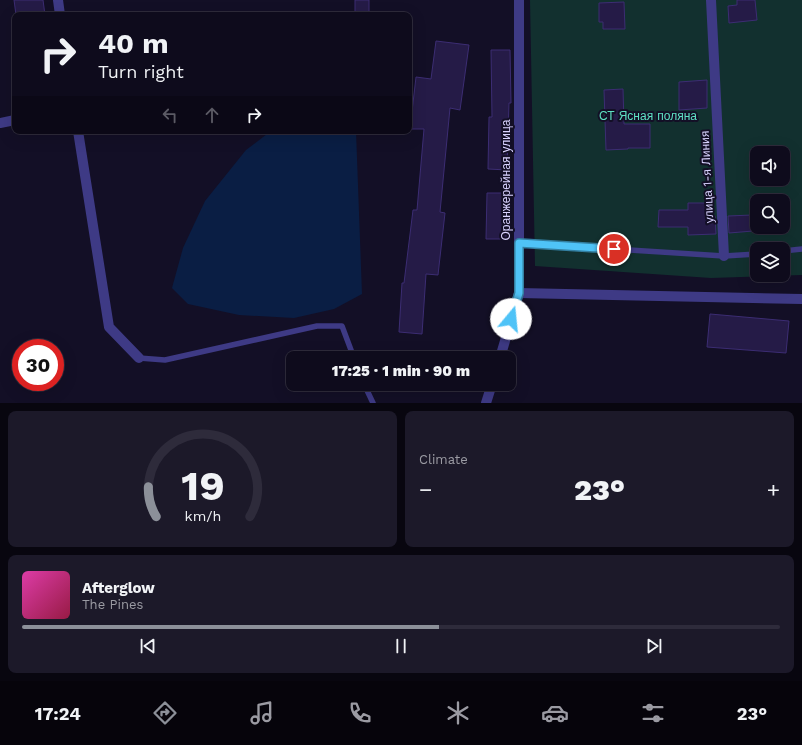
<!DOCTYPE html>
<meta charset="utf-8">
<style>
body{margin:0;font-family:"Work Sans",sans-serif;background:#1c1929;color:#f1f3f6;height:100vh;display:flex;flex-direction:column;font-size:15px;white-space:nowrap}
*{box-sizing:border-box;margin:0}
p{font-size:13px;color:#9b9ba3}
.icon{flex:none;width:22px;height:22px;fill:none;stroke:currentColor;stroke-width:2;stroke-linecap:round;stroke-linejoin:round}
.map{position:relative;height:403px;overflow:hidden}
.drawer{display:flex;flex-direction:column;gap:8px;padding:8px;background:#08060f;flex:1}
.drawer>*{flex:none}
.hud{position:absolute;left:12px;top:12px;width:400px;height:122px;border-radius:8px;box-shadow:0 4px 16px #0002,0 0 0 1px #2e2b3b;background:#0e0b1c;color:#f1f3f6;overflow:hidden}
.buttons{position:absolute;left:750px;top:146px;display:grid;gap:8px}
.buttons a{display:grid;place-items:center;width:40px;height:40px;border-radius:8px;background:#0e0b1c;box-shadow:0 4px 16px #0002,0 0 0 1px #2e2b3b;font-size:20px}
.speed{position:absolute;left:12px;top:339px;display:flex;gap:8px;font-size:20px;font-weight:700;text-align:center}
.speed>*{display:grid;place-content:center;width:52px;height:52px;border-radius:50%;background:#0e0b1c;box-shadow:0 4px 16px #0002,0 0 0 1px #2e2b3b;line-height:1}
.speed .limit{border:6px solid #d22;background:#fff;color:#111}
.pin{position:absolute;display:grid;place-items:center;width:34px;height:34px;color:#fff;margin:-17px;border:2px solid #fff;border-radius:50%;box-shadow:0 1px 4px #0007}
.me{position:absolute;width:44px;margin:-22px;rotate:17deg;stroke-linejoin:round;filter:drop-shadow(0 0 3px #0008)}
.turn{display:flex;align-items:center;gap:14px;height:84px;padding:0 20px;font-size:18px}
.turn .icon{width:52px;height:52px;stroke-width:2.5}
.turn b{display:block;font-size:28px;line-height:34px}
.lanes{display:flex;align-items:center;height:38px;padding:0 20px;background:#0003;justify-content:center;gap:20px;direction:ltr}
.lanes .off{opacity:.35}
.big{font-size:30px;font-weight:800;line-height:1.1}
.drawer .card{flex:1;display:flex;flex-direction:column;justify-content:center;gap:6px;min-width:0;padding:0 14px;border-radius:8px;background:#1c1929}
.drawer .dial{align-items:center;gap:0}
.dial svg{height:104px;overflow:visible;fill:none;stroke:#2e2b3b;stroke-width:7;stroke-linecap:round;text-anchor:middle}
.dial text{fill:#f1f3f6;stroke:none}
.song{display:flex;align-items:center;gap:12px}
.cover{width:48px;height:48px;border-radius:6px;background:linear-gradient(135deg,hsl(320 70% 55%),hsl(340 70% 35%))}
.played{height:4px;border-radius:2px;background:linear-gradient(90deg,#8c9099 55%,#2e2b3b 55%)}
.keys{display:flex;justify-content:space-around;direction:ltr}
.heat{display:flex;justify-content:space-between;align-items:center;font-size:22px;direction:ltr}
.drawer .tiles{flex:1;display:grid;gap:8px;grid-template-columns:1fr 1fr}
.card:last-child{grid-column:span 2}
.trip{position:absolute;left:286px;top:351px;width:230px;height:40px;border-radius:8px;background:#0e0b1c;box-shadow:0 4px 16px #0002,0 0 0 1px #2e2b3b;font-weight:800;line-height:40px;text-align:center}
.dock{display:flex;height:64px;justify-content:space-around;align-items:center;background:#06040b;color:#9b9ba3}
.dock .icon{width:28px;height:28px}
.dock .on{color:#8c9099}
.dock b{font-size:18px;color:#f1f3f6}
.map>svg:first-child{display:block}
</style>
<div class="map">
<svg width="802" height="403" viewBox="0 0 802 403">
<rect width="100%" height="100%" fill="#130f26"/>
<!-- green -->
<path fill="#12302f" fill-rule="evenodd" d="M530 0H802V275L711 278 535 266ZM757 153H783V179H757ZM757 201H783V227H757ZM757 249H783V275H757Z"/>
<!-- water -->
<polygon fill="#0a1e44" points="271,131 356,131 362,294 334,309 294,318 239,315 188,304 172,288 183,248 205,201 246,150"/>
<!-- building -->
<g fill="#251b47" stroke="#3c2d73">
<polygon points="14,0 43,0 45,15 16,15"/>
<rect x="355" y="0" width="14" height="15"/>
<polygon points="737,0 755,0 757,20 729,23 728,6 737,5"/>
<polygon points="624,2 625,29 603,29 603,22 599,22 599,3"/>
<polygon points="436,41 469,45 460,110 450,108 440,212 445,213 438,275 426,274 422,334 399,332 402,283 404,283 413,210 417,210 424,129 410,129 416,77 431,79"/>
<polygon points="491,50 510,50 511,103 509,103 507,170 488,169 489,117 492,117"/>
<polygon points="707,80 707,108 679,110 679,82"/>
<polygon points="623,89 624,124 650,124 650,148 628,148 628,149 606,150 604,90"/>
<polygon points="487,193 507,193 506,239 486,239"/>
<polygon points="688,203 712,203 713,216 715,216 716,234 688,235 688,227 658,227 659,210 688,210"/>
<polygon points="752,215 753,231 729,233 728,216"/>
<polygon points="710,314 789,321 786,353 707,347"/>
</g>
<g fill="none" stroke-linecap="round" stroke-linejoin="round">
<!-- lane -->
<g stroke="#3e3a85" stroke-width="5.5">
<polyline points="519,243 724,256 757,254"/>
<polyline points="783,251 802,249"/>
<polyline points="139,358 165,360 317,326 342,326 354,358"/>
<polyline points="364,384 373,403"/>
</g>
<!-- street -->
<g stroke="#3e3a85" stroke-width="10">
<polyline points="58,0 60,15"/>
<polyline points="711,0 724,256"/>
<polyline points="0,123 15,120"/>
<polyline points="78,131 109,327 139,358"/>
<polyline points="519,293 802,299"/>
<polyline points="500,358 519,293 519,0"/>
<polyline points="486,403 492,384"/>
</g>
</g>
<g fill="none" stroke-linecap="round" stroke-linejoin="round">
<defs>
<polyline id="route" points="511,319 519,293 519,243 614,249"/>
</defs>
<!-- route casing -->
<use href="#route" stroke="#337fa1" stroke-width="10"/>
<!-- route -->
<use href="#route" stroke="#4fc3f7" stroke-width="7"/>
</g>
<g text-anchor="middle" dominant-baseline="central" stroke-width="4" stroke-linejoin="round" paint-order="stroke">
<!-- park labels -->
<g font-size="12" fill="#5ee0c3" stroke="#130f26">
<text x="648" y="116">СТ Ясная поляна</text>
</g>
<!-- street labels -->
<g font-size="12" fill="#d9d3ff" stroke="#130f26">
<text transform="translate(707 177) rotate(-93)">улица 1-я Линия</text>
<text transform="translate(506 180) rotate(-90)">Оранжерейная улица</text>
</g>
</g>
</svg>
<div class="buttons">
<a><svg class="icon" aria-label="sound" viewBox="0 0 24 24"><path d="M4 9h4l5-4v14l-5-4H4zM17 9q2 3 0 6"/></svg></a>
<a><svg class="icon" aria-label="search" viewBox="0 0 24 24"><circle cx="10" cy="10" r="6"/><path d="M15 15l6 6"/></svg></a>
<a><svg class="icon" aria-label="layers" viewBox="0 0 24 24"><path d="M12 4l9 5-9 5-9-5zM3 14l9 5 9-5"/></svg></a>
</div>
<div class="speed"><div class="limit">30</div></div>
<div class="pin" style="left:614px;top:249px;background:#d93025"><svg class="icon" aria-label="arrive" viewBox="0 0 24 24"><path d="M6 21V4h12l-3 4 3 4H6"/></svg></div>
<svg class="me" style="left:511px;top:319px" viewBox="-20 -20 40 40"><circle r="19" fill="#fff"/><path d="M0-13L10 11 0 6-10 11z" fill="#4fc3f7"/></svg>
<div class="trip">17:25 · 1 min · 90 m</div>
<div class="hud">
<div class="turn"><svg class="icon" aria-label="right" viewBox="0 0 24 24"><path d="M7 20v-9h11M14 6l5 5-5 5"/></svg><div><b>40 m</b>Turn right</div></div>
<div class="lanes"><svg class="icon off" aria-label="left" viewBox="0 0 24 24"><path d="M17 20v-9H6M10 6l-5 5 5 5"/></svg><svg class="icon off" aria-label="ahead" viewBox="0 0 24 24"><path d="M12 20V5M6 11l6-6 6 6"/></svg><svg class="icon" aria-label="right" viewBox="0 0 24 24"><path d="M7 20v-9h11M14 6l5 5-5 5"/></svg></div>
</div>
</div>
<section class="drawer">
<div class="tiles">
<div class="card dial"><svg viewBox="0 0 100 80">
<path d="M14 69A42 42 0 1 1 86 69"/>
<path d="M14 69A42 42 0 0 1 8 46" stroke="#8c9099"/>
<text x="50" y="56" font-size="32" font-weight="700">19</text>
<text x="50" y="72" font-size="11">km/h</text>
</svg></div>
<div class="card"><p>Climate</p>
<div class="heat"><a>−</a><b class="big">23°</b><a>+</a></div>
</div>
<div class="card">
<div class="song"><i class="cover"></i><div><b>Afterglow</b><p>The Pines</p></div></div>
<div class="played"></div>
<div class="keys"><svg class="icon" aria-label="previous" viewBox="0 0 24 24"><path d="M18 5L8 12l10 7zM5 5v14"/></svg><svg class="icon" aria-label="pause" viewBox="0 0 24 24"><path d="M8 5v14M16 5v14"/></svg><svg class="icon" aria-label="next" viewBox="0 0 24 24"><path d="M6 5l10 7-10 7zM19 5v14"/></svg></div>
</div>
</div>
</section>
<nav class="dock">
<b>17:24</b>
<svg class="icon on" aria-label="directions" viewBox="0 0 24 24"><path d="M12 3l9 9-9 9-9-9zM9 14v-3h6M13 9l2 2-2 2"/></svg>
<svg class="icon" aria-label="music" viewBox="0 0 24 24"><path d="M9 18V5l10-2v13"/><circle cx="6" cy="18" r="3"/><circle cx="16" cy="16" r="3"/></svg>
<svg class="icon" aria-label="phone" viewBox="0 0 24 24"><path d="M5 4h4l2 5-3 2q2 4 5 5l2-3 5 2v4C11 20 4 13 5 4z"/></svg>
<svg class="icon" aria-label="climate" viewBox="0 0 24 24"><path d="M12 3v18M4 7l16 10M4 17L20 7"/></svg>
<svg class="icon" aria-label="car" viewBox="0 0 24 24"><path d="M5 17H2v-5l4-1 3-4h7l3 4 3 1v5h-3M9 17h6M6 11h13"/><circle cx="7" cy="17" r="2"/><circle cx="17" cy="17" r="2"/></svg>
<svg class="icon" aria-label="filters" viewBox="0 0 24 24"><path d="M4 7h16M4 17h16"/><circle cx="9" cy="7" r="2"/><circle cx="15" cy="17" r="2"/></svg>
<b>23°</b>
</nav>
